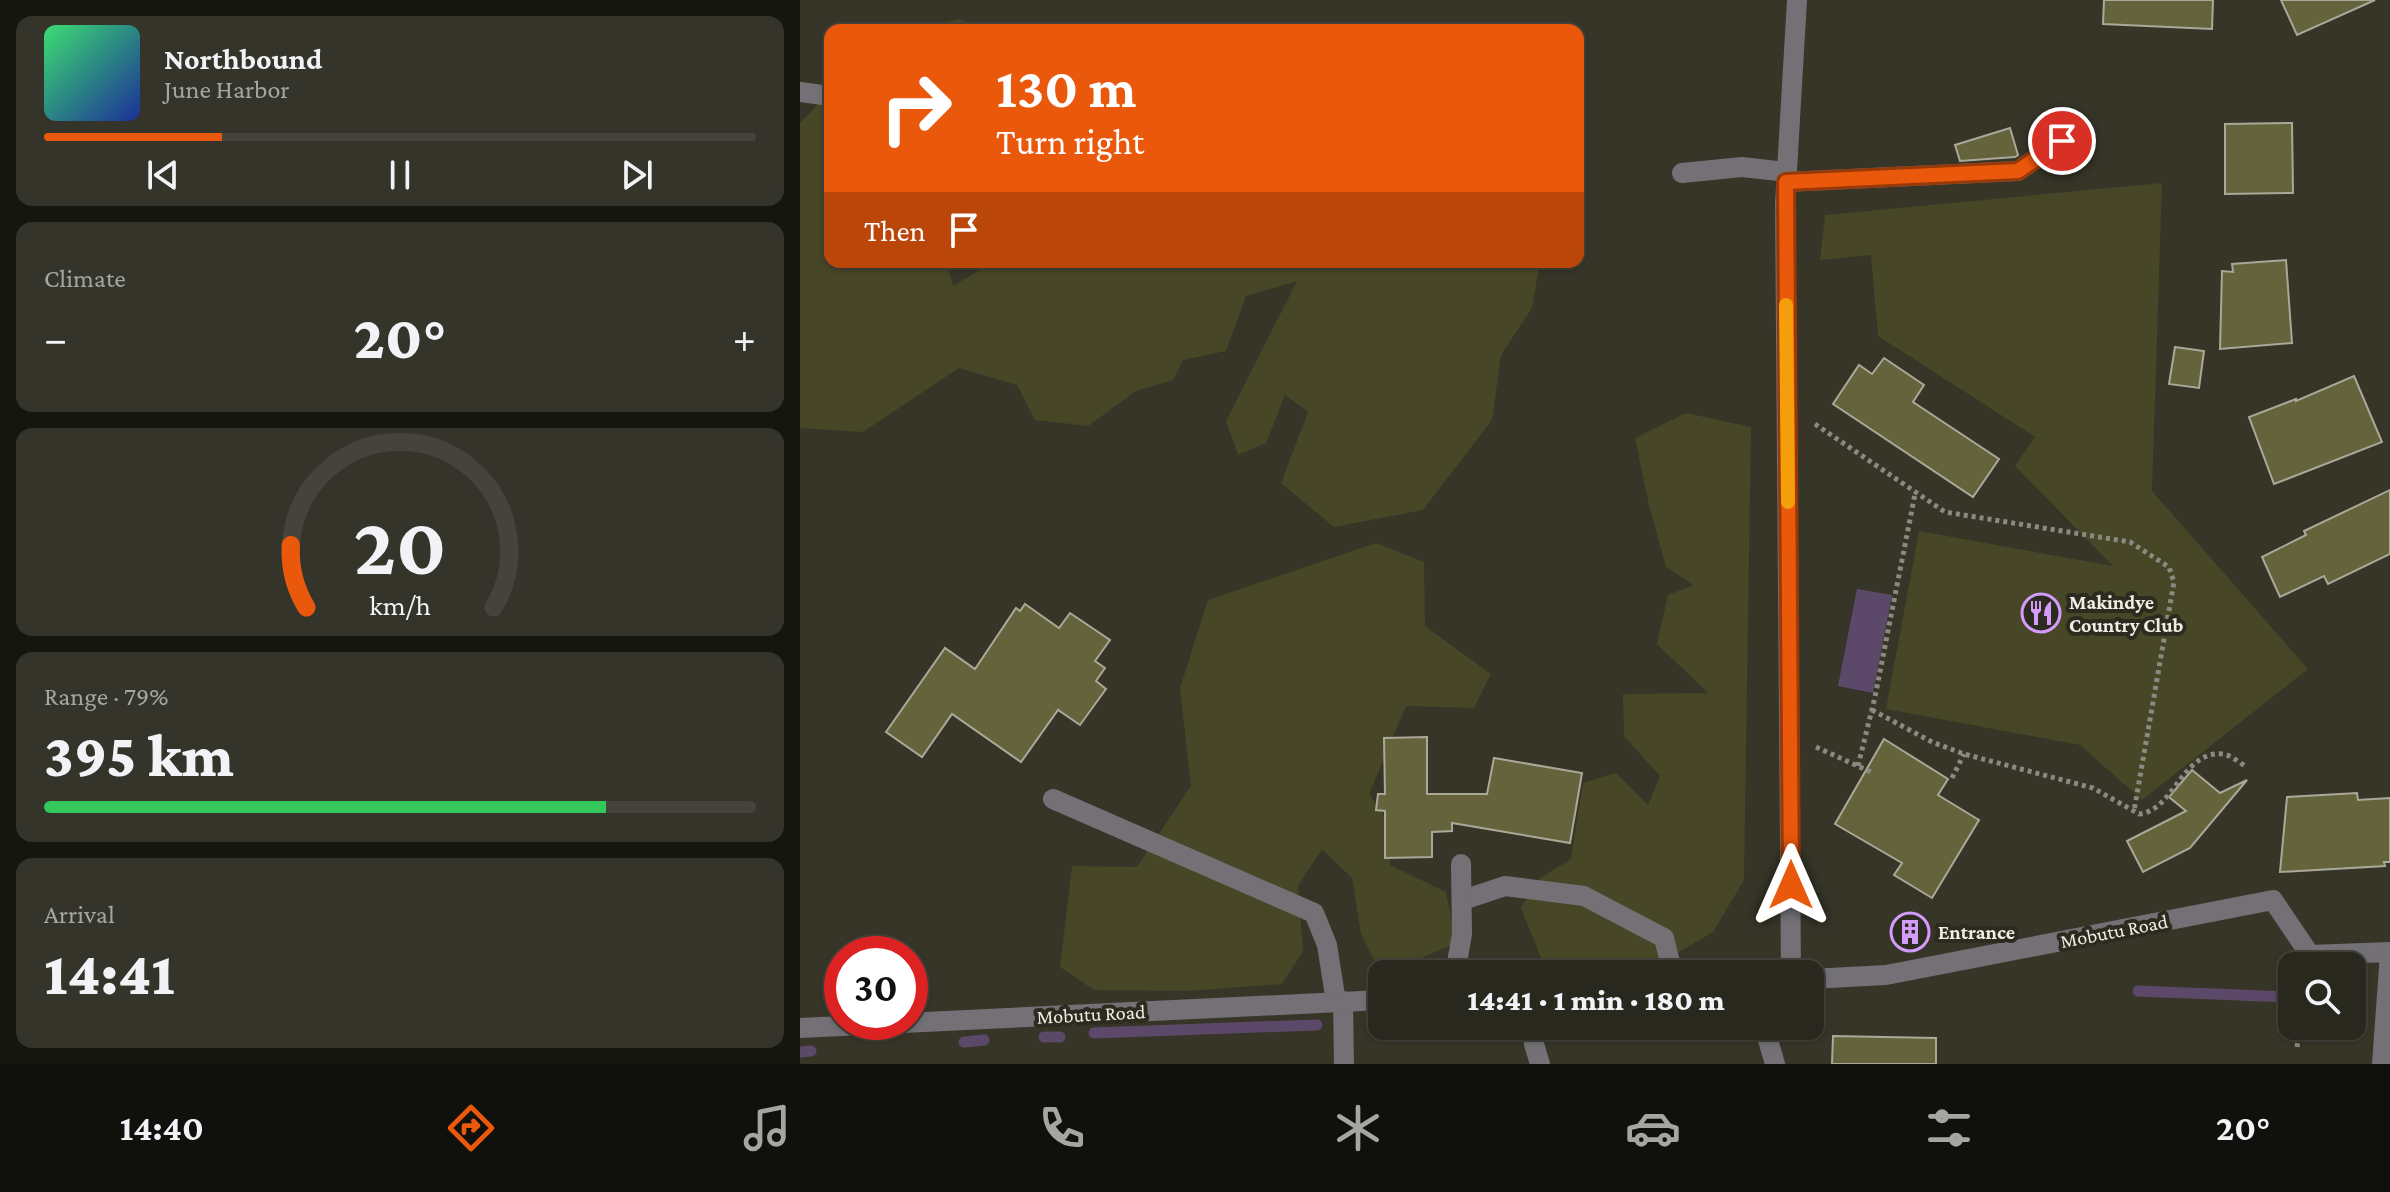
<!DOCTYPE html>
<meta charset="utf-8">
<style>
body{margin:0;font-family:"Crimson Pro",serif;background:#34342b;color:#f1f3f6;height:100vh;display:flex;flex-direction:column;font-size:30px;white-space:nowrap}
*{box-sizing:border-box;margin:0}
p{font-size:26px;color:#a5a6a4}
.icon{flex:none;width:44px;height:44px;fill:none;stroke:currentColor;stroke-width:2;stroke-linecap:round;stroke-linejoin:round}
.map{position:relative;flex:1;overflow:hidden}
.panel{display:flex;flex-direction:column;gap:16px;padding:16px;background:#161610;width:800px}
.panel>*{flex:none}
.banner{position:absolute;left:24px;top:24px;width:760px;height:244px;border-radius:16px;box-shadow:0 2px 6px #0004,0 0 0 2px #44443c;background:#ea580c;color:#fff;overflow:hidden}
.controls{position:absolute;left:1478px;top:952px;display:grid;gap:16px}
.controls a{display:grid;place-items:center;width:88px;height:88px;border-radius:16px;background:#28281e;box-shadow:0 2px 6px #0004,0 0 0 2px #44443c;font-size:40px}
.speed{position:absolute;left:24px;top:936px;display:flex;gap:16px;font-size:40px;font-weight:700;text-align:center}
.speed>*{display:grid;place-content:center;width:104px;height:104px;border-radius:50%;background:#28281e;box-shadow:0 2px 6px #0004,0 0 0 2px #44443c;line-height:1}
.speed .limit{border:12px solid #d22;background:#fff;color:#111}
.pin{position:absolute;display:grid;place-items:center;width:68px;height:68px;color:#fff;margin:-34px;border:4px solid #fff;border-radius:50%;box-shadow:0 2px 8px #0007}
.me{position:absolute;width:88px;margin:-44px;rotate:0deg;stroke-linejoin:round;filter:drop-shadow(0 0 6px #0008)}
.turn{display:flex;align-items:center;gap:28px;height:168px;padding:0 40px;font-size:36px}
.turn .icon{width:104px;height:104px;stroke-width:2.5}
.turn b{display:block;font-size:56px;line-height:68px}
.then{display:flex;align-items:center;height:76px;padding:0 40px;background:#0003;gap:16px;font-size:30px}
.big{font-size:60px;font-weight:800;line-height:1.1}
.panel .widget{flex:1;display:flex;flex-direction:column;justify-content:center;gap:12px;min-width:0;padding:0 28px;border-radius:16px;background:#34342b}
.panel .dial{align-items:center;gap:0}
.dial svg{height:208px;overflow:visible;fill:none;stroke:#44443c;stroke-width:7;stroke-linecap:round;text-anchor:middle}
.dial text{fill:#f1f3f6;stroke:none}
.song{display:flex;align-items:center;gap:24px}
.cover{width:96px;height:96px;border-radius:12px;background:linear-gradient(135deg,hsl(140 70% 55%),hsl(230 70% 35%))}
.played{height:8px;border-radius:4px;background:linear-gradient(90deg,#ea580c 25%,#44443c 25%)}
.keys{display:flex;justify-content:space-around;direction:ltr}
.heat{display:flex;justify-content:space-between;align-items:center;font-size:44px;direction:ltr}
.charge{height:12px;border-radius:6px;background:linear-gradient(90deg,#34c759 79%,#44443c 0)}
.trip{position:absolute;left:568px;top:960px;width:456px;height:80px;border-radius:16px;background:#28281e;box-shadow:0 2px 6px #0004,0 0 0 2px #44443c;font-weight:800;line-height:80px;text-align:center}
.dock{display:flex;height:128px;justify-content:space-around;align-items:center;background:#10100c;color:#a5a6a4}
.dock .icon{width:56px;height:56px}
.dock .on{color:#ea580c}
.dock b{font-size:36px;color:#f1f3f6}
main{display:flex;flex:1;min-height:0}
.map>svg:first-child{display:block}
</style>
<main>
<section class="panel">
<div class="widget">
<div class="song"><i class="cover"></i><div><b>Northbound</b><p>June Harbor</p></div></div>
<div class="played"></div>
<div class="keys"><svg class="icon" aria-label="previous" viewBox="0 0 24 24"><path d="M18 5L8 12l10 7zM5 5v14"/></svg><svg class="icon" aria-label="pause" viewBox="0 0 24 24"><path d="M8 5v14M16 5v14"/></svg><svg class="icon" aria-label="next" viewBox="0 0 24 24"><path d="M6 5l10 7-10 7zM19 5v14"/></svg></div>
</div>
<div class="widget"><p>Climate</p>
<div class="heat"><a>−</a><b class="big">20°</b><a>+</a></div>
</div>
<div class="widget dial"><svg viewBox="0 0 100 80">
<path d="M14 69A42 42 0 1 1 86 69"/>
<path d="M14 69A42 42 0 0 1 8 45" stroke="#ea580c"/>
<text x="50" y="56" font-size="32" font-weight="700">20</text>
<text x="50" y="72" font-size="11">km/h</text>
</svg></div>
<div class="widget"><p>Range · 79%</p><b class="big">395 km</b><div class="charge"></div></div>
<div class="widget"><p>Arrival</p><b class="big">14:41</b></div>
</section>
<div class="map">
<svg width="1590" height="1064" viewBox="0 0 1590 1064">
<rect width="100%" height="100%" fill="#363528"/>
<!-- green -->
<g fill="#474626">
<polygon points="161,19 179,30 102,30"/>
<polygon points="30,92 30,262 147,262 153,286 192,262 740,262 732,308 701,355 692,420 623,510 534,527 481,483 508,412 485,395 466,443 438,455 426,421 497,281 446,296 426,351 383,360 373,380 336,391 288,426 235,420 217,385 159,368 63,432 0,428 0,123"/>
<polygon points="1362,183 1352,491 1508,669 1342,800 1280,745 1086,709 1119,531 1313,566 1215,466 1235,437 1078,336 1071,255 1020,260 1025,215"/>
<polygon points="886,413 951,427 944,880 913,932 867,959 798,974 745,967 721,908 739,879 771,859 783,783 816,773 848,805 860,776 824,736 823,694 908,693 857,644 868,595 894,585 866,567 849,505 835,438"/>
<polygon points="576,543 624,562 625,626 691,674 674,708 606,706 569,794 591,827 590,865 646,892 656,943 582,975 561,934 552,878 522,849 498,886 503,951 482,984 387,991 294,990 260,967 272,866 337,867 391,786 380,688 408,600"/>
</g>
<!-- water -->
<polygon fill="#5c4969" points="1057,589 1092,595 1073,693 1038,686"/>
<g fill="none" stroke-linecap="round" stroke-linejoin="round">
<!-- stream -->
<g stroke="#5c4969" stroke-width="11">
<polyline points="1338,991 1490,997"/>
<polyline points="584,1027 711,1026"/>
<polyline points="294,1033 517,1025"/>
<polyline points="244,1037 260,1037"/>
<polyline points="164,1042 184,1040"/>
<polyline points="0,1052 11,1051"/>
</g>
</g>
<!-- building -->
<g fill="#64633c" stroke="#a9a99a" stroke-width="2">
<polygon points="1304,0 1413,0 1412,29 1303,24"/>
<polygon points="1481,0 1575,0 1497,35"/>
<polygon points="1492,123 1493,193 1425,194 1425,124"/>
<polygon points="1210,128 1218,155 1215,157 1160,161 1155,145"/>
<polygon points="1486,260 1492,343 1420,349 1422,271 1433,272 1432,264"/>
<polygon points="1375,347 1404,351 1399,388 1369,384"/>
<polygon points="1084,358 1124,385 1113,402 1199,459 1173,497 1033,404 1059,365 1072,374"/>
<polygon points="1554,376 1582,442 1474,484 1449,417 1496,399 1496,401"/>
<polygon points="1590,490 1590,554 1528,584 1524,576 1480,597 1462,557 1506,535 1504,531"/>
<polygon points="225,604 259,628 270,613 310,640 295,661 305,668 296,681 306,689 280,725 258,710 221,762 152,714 122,757 86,732 145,648 175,669 216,608 220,611"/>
<polygon points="627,737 627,794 687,794 694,758 782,773 770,843 652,823 652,831 632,832 632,857 585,858 585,811 576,810 578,794 585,794 584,738"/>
<polygon points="1084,739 1148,779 1138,795 1179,820 1132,898 1094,875 1102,863 1035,824"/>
<polygon points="1392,770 1420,793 1447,780 1390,848 1343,872 1327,841 1386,811 1369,797"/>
<polygon points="1557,793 1558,800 1590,798 1590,862 1584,862 1585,866 1480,872 1487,797"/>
<polygon points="1033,1036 1136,1038 1136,1064 1032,1064"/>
</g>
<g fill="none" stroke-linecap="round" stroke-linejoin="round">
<!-- path -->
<g stroke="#8b8a80" stroke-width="5" stroke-dasharray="4 4" stroke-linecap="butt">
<polyline points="1015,424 1145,512 1330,542 1369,567 1374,582 1334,811"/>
<path d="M1072 710 1132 742 1164 754 1293 788 1339 814C1374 811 1382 750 1423 754 1430 755 1439 762 1445 766"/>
<polyline points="1016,747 1071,772"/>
<polyline points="1058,766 1075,697 1115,494"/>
<polyline points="1152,778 1164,754"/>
<polyline points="1497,1047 1500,1026"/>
</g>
<!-- minor -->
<g stroke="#737076" stroke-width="20">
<polyline points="0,92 30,96"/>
<polyline points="882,173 942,167 987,172"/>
<polyline points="986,182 1218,171 1262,141"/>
<polyline points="253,799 514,913 527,945 536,1002"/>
<polyline points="663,900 705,886 784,896 864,938 873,974"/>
<polyline points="655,974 662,934 661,864"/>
<polyline points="991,974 985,204 997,0"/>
<polyline points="1010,979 1086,975 1473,900 1510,955 1590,952"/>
<polyline points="543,1001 544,1064"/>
<polyline points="734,1026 734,1044 740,1064"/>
<polyline points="964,1026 975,1064"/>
<polyline points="0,1028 582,1000"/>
<polyline points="1582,1064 1590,953"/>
</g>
</g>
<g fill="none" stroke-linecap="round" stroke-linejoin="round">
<defs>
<polyline id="route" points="991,885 986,182 1218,171 1262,141"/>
</defs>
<!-- route casing -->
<use href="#route" stroke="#983908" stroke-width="20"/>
<!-- route -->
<use href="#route" stroke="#ea580c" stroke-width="14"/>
<!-- slow -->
<polyline stroke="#f59e0b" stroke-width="14" points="986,305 988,502"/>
</g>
<!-- icons -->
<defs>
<symbol id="restaurant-ring" viewBox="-11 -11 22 22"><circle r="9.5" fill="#2b2b1f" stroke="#d59bfa" stroke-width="1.5"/><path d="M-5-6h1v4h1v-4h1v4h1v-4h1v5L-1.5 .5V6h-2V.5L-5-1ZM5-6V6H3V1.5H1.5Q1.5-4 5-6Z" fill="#d59bfa"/></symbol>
<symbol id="building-ring" viewBox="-11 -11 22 22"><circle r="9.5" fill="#2b2b1f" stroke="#d59bfa" stroke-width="1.5"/><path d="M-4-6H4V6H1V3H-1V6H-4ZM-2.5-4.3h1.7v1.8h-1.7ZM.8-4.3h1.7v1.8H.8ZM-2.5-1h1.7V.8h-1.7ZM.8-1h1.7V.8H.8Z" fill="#d59bfa"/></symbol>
</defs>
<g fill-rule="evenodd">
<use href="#restaurant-ring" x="1219" y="591" width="44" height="44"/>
<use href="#building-ring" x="1088" y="910" width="44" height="44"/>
</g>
<g text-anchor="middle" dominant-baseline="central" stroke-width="8" stroke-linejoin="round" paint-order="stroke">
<!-- poi labels -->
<g font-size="20" font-weight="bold" fill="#eeeee6" stroke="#2b2b1f" text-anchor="start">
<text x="1269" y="602">Makindye<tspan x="1269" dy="23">Country Club</tspan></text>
<text x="1138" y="932">Entrance</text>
</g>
<!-- street labels -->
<g font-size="20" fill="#eeeee6" stroke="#2b2b1f">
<text transform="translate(1314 931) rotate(-11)">Mobutu Road</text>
<text transform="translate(291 1014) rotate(-3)">Mobutu Road</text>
</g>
</g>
</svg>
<div class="controls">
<a><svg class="icon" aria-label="search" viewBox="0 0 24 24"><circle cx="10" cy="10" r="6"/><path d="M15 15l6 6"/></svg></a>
</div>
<div class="speed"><div class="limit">30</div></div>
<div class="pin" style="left:1262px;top:141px;background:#d93025"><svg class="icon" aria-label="arrive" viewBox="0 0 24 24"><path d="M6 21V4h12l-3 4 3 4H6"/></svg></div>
<svg class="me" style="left:991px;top:885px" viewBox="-20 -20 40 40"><path d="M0-17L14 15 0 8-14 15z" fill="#ea580c" stroke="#fff" stroke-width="4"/></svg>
<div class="trip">14:41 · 1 min · 180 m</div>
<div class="banner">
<div class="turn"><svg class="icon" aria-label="right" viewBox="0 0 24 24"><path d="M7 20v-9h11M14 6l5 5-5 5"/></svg><div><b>130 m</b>Turn right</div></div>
<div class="then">Then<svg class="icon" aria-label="arrive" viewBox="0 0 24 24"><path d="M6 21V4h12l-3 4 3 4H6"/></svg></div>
</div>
</div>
</main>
<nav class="dock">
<b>14:40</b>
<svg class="icon on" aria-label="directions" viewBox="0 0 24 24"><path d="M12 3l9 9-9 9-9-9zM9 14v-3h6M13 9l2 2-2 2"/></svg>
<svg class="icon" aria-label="music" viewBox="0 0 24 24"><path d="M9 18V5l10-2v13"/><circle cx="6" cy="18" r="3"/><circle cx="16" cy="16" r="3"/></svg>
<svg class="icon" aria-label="phone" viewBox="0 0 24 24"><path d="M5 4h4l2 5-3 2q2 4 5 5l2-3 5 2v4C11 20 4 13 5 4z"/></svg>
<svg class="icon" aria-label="climate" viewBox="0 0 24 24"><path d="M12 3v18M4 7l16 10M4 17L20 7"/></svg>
<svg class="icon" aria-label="car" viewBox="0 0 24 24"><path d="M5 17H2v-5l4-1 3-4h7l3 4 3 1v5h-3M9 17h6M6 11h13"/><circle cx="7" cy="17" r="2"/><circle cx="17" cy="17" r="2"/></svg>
<svg class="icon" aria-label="filters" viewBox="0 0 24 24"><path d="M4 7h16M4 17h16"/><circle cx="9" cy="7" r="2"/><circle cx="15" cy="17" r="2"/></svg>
<b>20°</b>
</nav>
